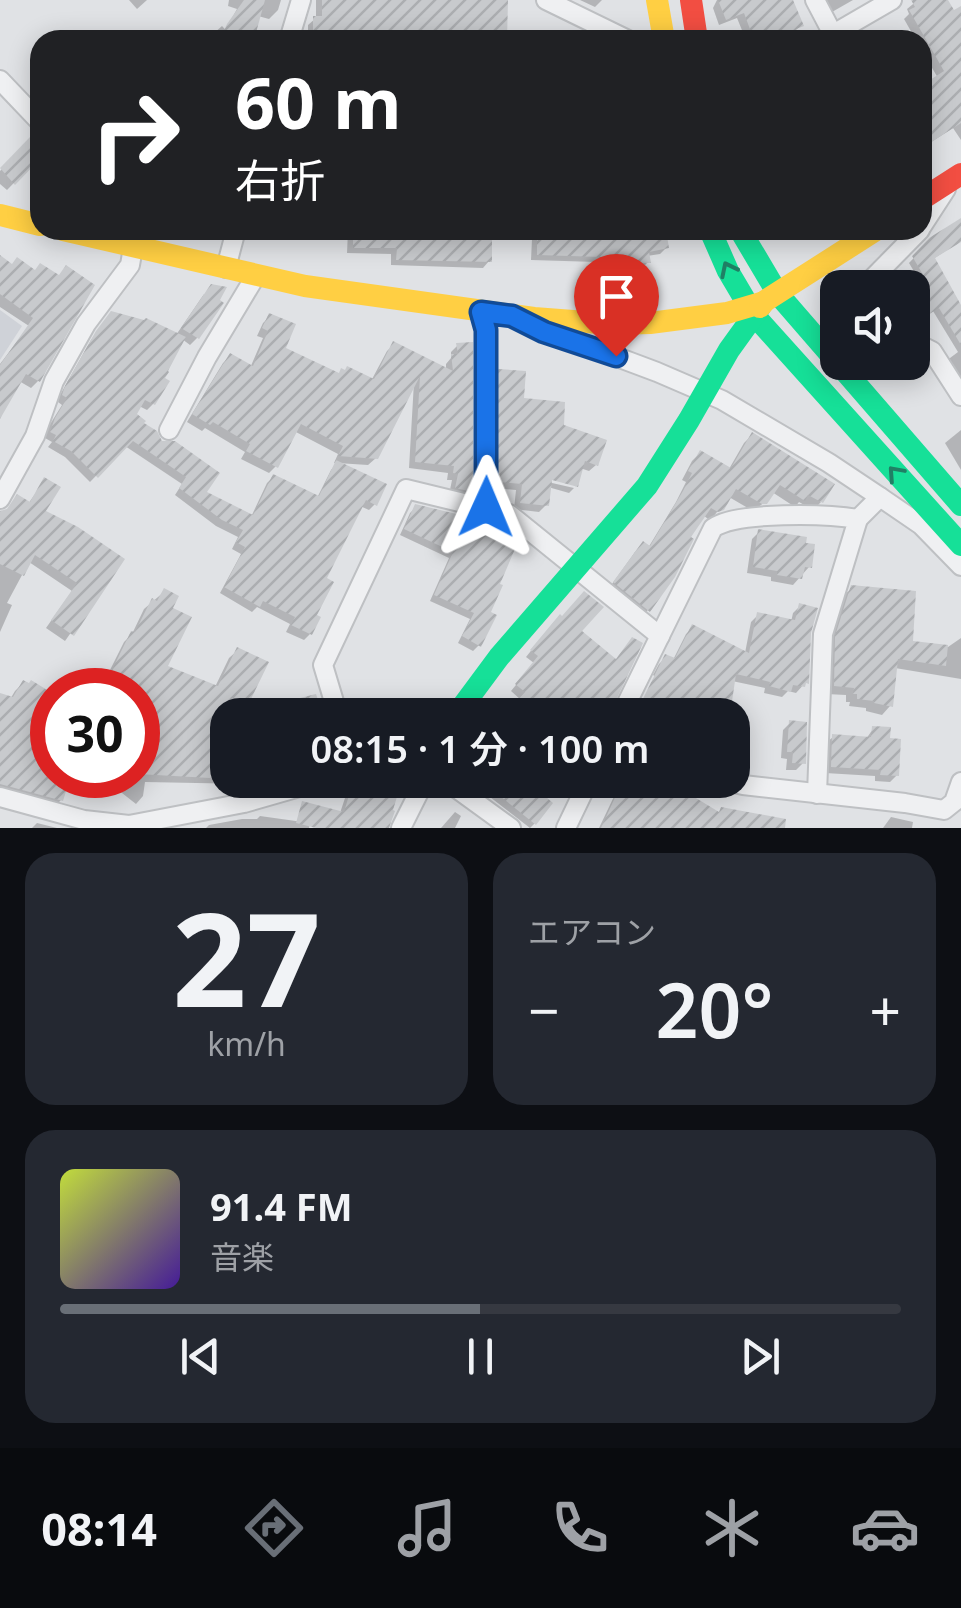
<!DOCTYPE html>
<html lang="ja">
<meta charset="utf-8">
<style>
body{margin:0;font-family:"Noto Sans","Noto Sans JP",sans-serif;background:#242831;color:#f1f3f6;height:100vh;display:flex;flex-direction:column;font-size:38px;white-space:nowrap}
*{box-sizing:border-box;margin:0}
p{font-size:32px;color:#9ea1a6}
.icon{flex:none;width:55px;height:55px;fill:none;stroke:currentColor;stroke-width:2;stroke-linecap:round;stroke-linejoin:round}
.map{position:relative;height:828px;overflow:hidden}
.details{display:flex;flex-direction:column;gap:25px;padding:25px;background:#0d0f14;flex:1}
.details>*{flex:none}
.banner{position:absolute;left:30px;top:30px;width:902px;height:210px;border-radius:30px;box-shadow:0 5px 25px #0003;background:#202124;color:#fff;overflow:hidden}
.buttons{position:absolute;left:820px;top:270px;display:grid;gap:20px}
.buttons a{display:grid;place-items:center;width:110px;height:110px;border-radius:20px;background:#171b24;box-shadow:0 5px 25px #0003;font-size:50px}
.speed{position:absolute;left:30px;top:668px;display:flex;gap:20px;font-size:50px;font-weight:700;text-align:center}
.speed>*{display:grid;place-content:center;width:130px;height:130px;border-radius:50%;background:#171b24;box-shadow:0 5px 25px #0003;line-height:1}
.speed .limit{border:15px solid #d22;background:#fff;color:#111}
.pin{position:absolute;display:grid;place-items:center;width:85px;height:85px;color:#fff;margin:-102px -42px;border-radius:50% 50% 50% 0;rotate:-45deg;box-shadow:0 0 10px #0007}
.pin .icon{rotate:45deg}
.me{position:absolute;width:110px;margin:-55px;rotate:1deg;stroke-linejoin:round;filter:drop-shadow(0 0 8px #0008)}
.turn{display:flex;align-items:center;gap:35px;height:210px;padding:0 40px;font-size:45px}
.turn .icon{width:130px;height:130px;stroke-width:2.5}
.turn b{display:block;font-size:70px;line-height:85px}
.big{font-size:75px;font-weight:600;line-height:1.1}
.details .card{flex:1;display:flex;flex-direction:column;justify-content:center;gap:15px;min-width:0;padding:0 35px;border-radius:30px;background:#242831}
.details .dial{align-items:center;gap:0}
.dial b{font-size:130px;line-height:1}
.song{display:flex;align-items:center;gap:30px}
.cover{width:120px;height:120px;border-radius:15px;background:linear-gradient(135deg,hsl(70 70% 55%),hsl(260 70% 35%))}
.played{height:10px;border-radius:5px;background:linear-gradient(90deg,#696f77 50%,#363941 50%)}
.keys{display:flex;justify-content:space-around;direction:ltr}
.heat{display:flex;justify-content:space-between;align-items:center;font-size:55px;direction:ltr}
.details .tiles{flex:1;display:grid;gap:25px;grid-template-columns:1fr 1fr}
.card:last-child{grid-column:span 2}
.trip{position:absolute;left:210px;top:698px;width:540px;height:100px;border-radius:30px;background:#171b24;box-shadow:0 5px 25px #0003;font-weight:600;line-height:100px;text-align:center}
.tab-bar{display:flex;height:160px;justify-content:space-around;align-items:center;background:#090b0e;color:#9ea1a6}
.tab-bar .icon{width:70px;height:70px}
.tab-bar .on{color:#696f77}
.tab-bar b{font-size:45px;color:#f1f3f6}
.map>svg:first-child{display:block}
</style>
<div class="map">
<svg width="961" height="828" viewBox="0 0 961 828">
<defs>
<pattern id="building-hatch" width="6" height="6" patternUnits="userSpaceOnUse" patternTransform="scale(2.5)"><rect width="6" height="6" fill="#c8cacd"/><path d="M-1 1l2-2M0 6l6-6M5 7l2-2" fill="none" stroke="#acaeb1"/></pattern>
</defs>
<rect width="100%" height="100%" fill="#e0e2e5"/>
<!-- built -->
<polygon fill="#cfd2d8" points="0,310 22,326 0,360"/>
<!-- shadow -->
<g fill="#0003">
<polygon points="129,0 147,0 137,9"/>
<polygon points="229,0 281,0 278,10 269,19 258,16 232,18 237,9 228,6"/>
<polygon points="316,0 506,0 506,40 308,40 308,25 316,18"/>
<polygon points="580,0 602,0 595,7"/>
<polygon points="717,0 786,0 801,25 794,32 773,40 746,40 737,18 719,25 713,8"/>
<polygon points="825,0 853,0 832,12"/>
<polygon points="918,0 945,0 953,13 961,8 961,140 953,128 922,148 922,88 938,78 922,51 922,40 916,40 904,19 909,14 907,9"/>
<polygon points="222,26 235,40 214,40 213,34"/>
<polygon points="35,135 40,136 40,156 7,190 0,184 0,171"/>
<polygon points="961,220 961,241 933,259 961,307 961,385 946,361 958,352 933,311 912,288 904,288 918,278 909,263 931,240"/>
<polygon points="348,230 490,230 489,261 483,268 391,265 391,254 347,253"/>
<polygon points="539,230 663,230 666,248 660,254 647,256 648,262 642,268 597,267 597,262 531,260 532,239"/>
<polygon points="0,258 11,266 34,272 38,381 31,388 19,381 0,406 0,364 29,326 0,307"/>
<polygon points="204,294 197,338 190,345 182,339 153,404 147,410 139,406 134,415 203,493 251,517 267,483 273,477 317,498 331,470 337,463 334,463 338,454 294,431 276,466 269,473 241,459 245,452 205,428 202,431 187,422 223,363 230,356 250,368 263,338 257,336 263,323 270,316 282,350 338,376 371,381 387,351 394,344 446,370 446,364 451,358 451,352 458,345 471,491 464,498 449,495 452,480 447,480 448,473 409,468 414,382 376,458 368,465 337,463 375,504 369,510 360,506 324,579 310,634 304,640 286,632 290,624 257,607 252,612 220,593 241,554 232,549 238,537 216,526 175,495 182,484 125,446 90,482 65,457 48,447 52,442 45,438 49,426 62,405 58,402 60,395 91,340 105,321 176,335"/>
<polygon points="499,371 521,400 561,427 596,465 589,471 580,468 575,487 575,484 540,475 539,480 574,488 569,493 548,487 546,505 539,512 514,509 516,490 492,488 492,378"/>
<polygon points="961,430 961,470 945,443"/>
<polygon points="752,435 821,502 813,510 799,502 795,507 772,492 765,502 753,511 729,497 713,517 708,519 703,515 648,610 640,618 607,591 635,552 648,548 676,502 686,482 682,480 692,461 700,453 729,469 744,443"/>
<polygon points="45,480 43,512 122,560 65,641 46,628 72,591 29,562 7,603 12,605 0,632 0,513 28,504"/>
<polygon points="416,507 495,526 479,645 473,651 458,643 470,619 430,601 449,558 400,535 410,513"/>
<polygon points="759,532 809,567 793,585 771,581 771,577 747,573 752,539"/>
<polygon points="852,588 911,643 948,647 961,638 961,679 895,668 890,706 882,715 866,711 866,708 849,706 850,702 846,702 846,695 826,694 828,647 843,596"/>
<polygon points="165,591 169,609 165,667 215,687 229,658 238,650 247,702 270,715 228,715 228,780 283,780 278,784 265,788 246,787 247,784 145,782 143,796 136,804 99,775 138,775 138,690 103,690 107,676 124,642 132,634 144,609"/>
<polygon points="800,606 808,633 806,682 796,693 788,691 782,697 764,693 765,688 732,681 727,715 637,715 656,677 653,675 659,664 666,657 673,660 686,634 693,627 745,653 751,622 758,615 791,622 793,613"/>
<polygon points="554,622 578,632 615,662 592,715 507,715 521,700 511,691 534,663 526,657"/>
<polygon points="23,683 31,684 52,696 52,775 69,775 61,800 53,808 0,794 0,716 15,691"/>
<polygon points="301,701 323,715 295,715 293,709"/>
<polygon points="790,723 803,763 796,770 786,770 787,759 781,758 783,730"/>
<polygon points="873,729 897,775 890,782 875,781 875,776 825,773 826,743 833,737 866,739"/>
<polygon points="378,780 400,780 387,828 335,828 347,792 354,785 373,792"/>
<polygon points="468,780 556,780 542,797 535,823 530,828"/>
<polygon points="607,780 643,780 690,803 675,828 599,828 619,786"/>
<polygon points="455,812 461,816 455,828 441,828"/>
<polygon points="260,816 310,823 309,828 206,828 209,825 242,819 257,819"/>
<polygon points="891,817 913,822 912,828 883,828"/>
<polygon points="37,823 57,828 32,828"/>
</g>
<!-- building -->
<g fill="url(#building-hatch)">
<polygon points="244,0 265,0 254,40 220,40 227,24"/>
<polygon points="322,0 508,0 507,40 325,38 325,34 313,33 313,16 322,16"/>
<polygon points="718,0 793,0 804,26 768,40 754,40 744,13 726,20"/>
<polygon points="911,0 948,0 954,10 961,6 961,123 922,148 922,85 944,71 909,10 915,7"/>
<polygon points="34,133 40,134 40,159 15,185 0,168"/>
<polygon points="961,218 961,242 935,258 961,305 961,345 939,308 912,325 912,279 922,273 912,256 929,238"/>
<polygon points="353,230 492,230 492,262 396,260 397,248 353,248"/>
<polygon points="537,230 666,230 669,248 649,252 651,263 602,262 602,257 537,255"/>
<polygon points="0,255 12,264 17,257 35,270 40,263 59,275 66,265 95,285 40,382 26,374 0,419 0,365 33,318 0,294"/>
<polygon points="211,284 227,287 220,300 224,303 199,339 181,328"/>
<polygon points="111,311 144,320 146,318 186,337 168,371 169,372 165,378 170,381 155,405 145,400 137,414 146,421 144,423 157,431 162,441 175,441 220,473 207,492 253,515 273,474 319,496 336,460 387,484 377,506 366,500 327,578 334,582 317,615 321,617 312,635 291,625 295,617 263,601 260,607 224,587 245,547 236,542 243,530 222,520 179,488 186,477 133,441 98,478 71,451 53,441 56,435 50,432 55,418 67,398 62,395 65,386 96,331"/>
<polygon points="269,313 296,324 286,348 339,373 341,368 345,370 347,366 374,379 393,341 453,371 451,354 458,354 456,343 473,342 473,492 455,488 458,474 453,473 454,466 415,462 420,376 378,459 338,456 343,446 301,424 278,468 246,451 250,444 213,422 210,425 192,414 230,353 253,366 268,331 262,328"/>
<polygon points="498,369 526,371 524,398 565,402 564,425 607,440 598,466 585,461 578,487 552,480 549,506 520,503 522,484 498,482"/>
<polygon points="752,432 835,484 823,503 808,495 805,501 780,485 767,504 762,504 736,489 724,510 718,512 711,508 691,537 694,539 675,577 650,612 613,582 643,541 650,546 683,491 692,473 688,471 700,450 731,468"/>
<polygon points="44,477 61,487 46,511 78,527 125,559 74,636 51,620 77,583 35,555 24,576 0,564 0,511 7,509 17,494 30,502"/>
<polygon points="415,504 498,524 494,538 515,549 500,584 503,585 491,612 497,615 481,647 462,636 474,613 434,595 453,552 404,529"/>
<polygon points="758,529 807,537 806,543 815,544 812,568 805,567 802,579 777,575 777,571 753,567"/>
<polygon points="851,585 916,591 913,641 948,645 946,666 898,659 893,707 874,703 874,701 857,699 857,694 853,694 854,688 834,686 835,636"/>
<polygon points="164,588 179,596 173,608 192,617 168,666 218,686 237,647 269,662 250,701 281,715 228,715 228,779 138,774 138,690 122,690 108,687 114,666 131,631 135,632 152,598 157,601"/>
<polygon points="584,591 604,607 582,631 616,659 632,637 643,643 609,715 504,715 525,692 515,684 538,656 530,650 560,614 562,616"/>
<polygon points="799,603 818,608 811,633 809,684 806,683 805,687 793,685 791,692 769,686 770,682 736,674 730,715 714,715 692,704 685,715 635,715 665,654 675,658 692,624 749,653 757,612 795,620"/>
<polygon points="23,680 29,683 31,680 52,693 52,775 71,775 63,801 0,784 0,693 13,697"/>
<polygon points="316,694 323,715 305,715 300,698"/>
<polygon points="789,720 807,722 806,764 792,763 793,752 787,752"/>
<polygon points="872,726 891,727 890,738 901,739 899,776 880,775 881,770 831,767 832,734 871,737"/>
<polygon points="380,780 402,780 393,810 395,811 389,828 316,828 296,823 302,801 344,812 353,782 377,790"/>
<polygon points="512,780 559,780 546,797 553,803 536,825 500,796"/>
<polygon points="623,780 649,780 683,796 686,792 719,812 721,807 786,819 785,828 601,828"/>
</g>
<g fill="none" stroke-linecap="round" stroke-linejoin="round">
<defs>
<g id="street">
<polyline points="546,0 628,40"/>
<polyline points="815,0 836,40"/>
<polyline points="289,40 301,0"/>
<polyline points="823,40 892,0"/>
<polyline points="0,80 40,122"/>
<polyline points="922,226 946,189"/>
<polyline points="226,268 236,230"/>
<polyline points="863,288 920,230"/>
<polyline points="481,312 485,330 486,507"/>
<polyline points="529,324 657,372 722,400 829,463 880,497 858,519"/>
<polyline points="912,341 932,351 961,396"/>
<polyline points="169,430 207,357 255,277"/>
<polyline points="880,497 921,525 961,566"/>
<polyline points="0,499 35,436 54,381 86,324 130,265 136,230"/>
<polyline points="338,715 323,665 406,489 509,514 660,636"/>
<path d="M621 715 713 528C737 511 828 514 858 519L823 634 817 794"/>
<polyline points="445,780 511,828"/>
<polyline points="720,780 743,785 905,803 944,810 954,802 961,782"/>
<polyline points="0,797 84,820 129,825 244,803 324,780"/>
<polyline points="401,828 425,780"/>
<polyline points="566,828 589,780"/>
</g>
</defs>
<!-- street casing -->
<use href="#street" stroke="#bec0c3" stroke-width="22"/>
<!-- street -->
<use href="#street" stroke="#eff0f2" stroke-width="18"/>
<!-- fast -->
<g stroke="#16e098" stroke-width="22">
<polyline points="710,230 728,271 754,315 961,545"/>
<polyline points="740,230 778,294 961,505"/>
<polyline points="456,715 499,657 647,486 689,420 729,350 760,307"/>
</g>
<!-- slow -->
<g stroke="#ffcf43" stroke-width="22">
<polyline points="657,0 664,40"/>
<polyline points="0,215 40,225"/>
<polyline points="63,230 305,286 534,318 612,324 650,323 727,313 764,302"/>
<polyline points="760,307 765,301 876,230"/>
</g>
<!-- jam -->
<g stroke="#f24e42" stroke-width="22">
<polyline points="691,0 697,40"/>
<polyline points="922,199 961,174"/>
</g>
</g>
<!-- one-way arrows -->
<defs><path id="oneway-chevron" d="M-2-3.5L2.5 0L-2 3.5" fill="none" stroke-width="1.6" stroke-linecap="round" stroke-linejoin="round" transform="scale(2.5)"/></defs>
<g stroke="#208065">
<use href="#oneway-chevron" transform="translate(728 269) rotate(-116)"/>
<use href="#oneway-chevron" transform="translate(895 473) rotate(-132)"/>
</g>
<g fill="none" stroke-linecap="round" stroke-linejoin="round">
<defs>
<polyline id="route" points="486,507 486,330 481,312 512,316 544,332 616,356"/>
</defs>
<!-- route casing -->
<use href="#route" stroke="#114b97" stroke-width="25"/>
<!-- route -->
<use href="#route" stroke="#1a73e8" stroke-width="18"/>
</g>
</svg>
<div class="buttons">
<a><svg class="icon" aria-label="sound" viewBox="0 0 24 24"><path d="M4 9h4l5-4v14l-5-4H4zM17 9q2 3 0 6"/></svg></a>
</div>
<div class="speed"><div class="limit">30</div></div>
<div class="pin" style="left:616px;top:356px;background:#d93025"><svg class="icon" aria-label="arrive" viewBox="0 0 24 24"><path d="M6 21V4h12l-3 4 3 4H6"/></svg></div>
<svg class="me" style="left:486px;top:507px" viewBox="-20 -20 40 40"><path d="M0-17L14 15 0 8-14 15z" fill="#1a73e8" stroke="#fff" stroke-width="4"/></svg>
<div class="trip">08:15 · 1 分 · 100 m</div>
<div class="banner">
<div class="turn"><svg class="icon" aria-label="right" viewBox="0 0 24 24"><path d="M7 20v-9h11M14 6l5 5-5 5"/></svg><div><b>60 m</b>右折</div></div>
</div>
</div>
<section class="details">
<div class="tiles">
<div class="card dial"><b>27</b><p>km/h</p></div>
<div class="card"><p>エアコン</p>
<div class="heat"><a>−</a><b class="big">20°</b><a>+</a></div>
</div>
<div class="card">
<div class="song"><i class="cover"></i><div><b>91.4 FM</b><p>音楽</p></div></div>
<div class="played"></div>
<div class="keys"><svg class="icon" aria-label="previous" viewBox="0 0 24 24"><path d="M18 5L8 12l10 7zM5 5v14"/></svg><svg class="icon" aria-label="pause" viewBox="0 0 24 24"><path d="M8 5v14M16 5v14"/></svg><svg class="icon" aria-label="next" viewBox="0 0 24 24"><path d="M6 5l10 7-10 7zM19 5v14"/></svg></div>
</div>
</div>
</section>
<nav class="tab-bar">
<b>08:14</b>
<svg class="icon on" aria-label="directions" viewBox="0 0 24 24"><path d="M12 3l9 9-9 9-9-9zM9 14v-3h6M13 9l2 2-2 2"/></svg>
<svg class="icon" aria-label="music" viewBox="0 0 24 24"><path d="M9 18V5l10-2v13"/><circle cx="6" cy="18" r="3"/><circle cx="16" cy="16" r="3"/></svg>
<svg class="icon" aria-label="phone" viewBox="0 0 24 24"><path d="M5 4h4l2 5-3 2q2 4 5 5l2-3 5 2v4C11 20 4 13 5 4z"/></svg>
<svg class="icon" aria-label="climate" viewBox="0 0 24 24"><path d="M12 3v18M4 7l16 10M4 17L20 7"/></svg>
<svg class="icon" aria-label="car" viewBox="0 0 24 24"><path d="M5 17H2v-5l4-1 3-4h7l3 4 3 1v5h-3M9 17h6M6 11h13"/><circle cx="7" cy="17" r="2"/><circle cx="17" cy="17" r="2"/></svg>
</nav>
